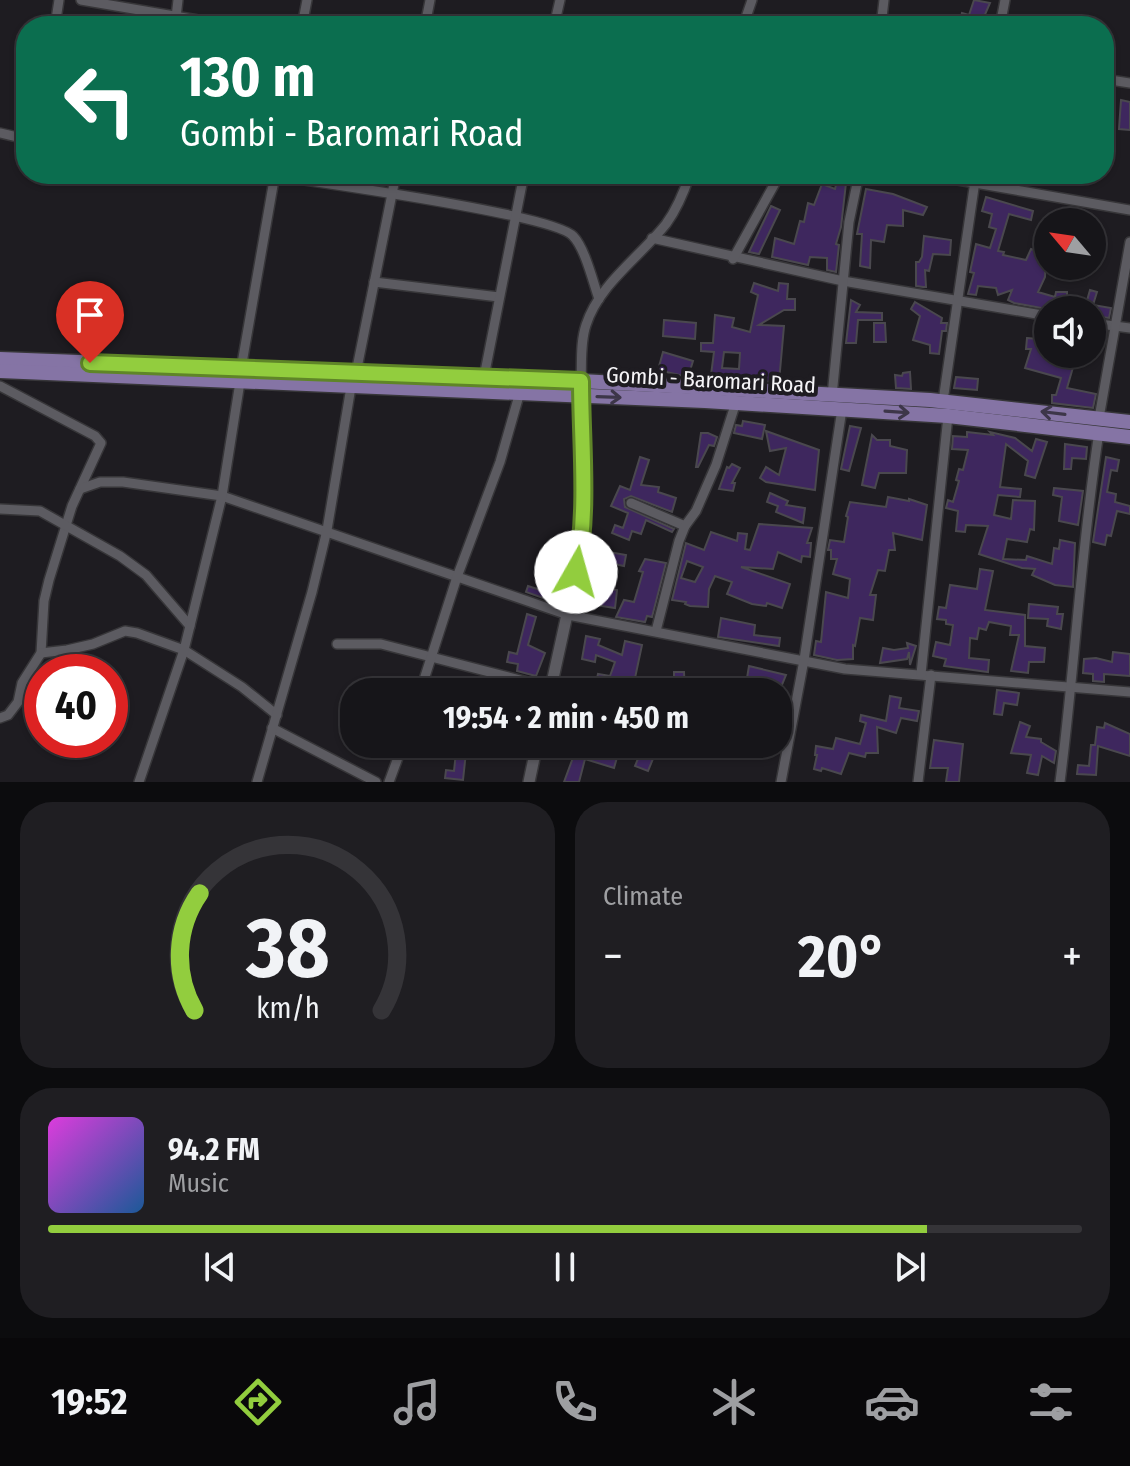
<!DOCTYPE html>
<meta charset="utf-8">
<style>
body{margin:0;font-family:"Fira Sans Condensed",sans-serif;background:#1f1e22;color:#f1f3f6;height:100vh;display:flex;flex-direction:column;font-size:30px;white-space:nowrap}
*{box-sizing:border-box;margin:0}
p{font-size:26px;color:#9e9fa2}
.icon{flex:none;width:44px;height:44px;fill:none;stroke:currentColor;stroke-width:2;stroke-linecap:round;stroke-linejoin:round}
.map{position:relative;height:782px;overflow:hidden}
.sheet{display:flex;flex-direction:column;gap:20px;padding:20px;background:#0c0c0e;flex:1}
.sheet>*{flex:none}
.guide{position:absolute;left:16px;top:16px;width:1098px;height:168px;border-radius:32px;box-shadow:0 2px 6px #0004,0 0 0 2px #353438;background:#0b6e4f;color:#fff;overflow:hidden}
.needle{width:52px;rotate:299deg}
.controls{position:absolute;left:1034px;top:208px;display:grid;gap:16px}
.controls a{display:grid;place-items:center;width:72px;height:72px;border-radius:50%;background:#161519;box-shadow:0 2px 6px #0004,0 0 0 2px #353438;font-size:40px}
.speed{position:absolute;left:24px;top:654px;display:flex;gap:16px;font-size:40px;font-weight:700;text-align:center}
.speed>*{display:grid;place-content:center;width:104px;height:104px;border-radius:50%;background:#161519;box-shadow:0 2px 6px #0004,0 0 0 2px #353438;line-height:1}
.speed .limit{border:12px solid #d22;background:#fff;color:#111}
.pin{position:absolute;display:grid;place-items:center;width:68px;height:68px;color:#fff;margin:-82px -34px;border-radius:50% 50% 50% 0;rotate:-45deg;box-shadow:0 0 8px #0007}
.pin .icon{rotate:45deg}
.me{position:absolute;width:88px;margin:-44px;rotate:7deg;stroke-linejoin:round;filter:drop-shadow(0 0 6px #0008)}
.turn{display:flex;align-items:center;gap:28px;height:168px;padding:0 32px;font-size:36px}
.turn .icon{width:104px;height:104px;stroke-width:2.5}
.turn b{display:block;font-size:56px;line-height:68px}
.big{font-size:60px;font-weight:700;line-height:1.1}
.sheet .widget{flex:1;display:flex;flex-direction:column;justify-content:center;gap:12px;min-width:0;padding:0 28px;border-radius:32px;background:#1f1e22}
.sheet .dial{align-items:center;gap:0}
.dial svg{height:208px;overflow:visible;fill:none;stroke:#353438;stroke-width:7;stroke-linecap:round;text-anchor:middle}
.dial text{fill:#f1f3f6;stroke:none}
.song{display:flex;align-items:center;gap:24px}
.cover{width:96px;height:96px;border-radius:12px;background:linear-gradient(135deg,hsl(300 70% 55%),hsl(210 70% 35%))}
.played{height:8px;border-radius:4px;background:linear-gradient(90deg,#92cd3e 85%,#353438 85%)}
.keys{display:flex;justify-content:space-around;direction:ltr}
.heat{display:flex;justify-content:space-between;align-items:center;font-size:44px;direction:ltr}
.sheet .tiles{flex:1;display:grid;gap:20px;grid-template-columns:1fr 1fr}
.widget:last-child{grid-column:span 2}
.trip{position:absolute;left:340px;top:678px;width:452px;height:80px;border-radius:32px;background:#161519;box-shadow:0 2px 6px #0004,0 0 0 2px #353438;font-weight:700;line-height:80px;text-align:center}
.dock{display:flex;height:128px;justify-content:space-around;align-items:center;background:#09080a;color:#9e9fa2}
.dock .icon{width:56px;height:56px}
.dock .selected{color:#92cd3e}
.dock b{font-size:36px;color:#f1f3f6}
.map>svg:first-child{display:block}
</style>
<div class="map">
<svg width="1130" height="782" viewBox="0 0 1130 782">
<rect width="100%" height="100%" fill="#1e1c21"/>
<!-- building -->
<g fill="#3e275e" stroke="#4a484e" stroke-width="2" fill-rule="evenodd">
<polygon points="974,0 990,3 980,26 960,21 962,13 969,15"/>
<polygon points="1121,100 1130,102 1130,130 1119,129"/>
<polygon points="837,181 846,183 841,227 836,244 839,245 836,272 827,270 827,258 810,257 808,265 772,257 775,238 794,244 800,221 804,222 808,203 814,205 822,184 835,189"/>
<polygon points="866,189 893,194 927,207 923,215 903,210 903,226 887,225 884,242 871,240 870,268 860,266 862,234 857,234"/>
<polygon points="986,197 1033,211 1031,220 1009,214 998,251 1004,252 1003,255 1026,260 1031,249 1034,250 1038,230 1047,232 1045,277 1038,292 1055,297 1056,292 1067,292 1067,300 1086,304 1090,290 1097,292 1093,305 1111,308 1109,318 1094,316 1095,310 1052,310 1014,303 1008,300 1012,290 998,295 996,288 978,286 976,295 968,294 974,273 970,272 976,244 990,248 996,229 989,227 992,214 982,211"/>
<polygon points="771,206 780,210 759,254 749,252"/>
<polygon points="924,236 951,240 950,255 933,254 929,271 925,270 926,287 923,287 916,286 916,262 919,262 922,257"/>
<path d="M754 283 778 291 779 283 788 284 787 299H795V310H784L759 325 784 326 779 382 726 379 711 375 714 352 701 351V343H713L715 315 734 318 732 327 750 332 758 295 751 292ZM724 352 740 353 739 369 722 368Z"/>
<polygon points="851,300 860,305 856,312 882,313 882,320 858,320 856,343 846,343"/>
<polygon points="915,302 942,318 941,323 947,323 946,331 942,331 939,354 930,353 930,345 913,340 920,316 911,309"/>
<polygon points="664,320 696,323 695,339 663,336"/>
<polygon points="874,323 885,323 886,342 874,342"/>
<polygon points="1027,338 1048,340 1048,354 1070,354 1076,357 1067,388 1096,394 1093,408 1052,403 1052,395 1056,395 1061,378 1025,368 1031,349 1026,349"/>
<polygon points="663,352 693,361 688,377 658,370"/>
<polygon points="910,372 911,389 896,388 895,375 902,376 903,373"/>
<polygon points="956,377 978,379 977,390 954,388"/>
<polygon points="743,421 765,425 762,439 734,433 736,425 742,426"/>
<polygon points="850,426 861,428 849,471 841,469"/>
<polygon points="766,431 819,450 815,490 766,482 760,478 766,467 779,475 786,448 770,451"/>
<polygon points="967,432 993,435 990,432 1015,438 1032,451 1036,439 1047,442 1035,478 1025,475 1028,461 1006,444 1000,487 1021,489 1020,497 998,495 994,515 1011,519 1013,500 1035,501 1034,530 1030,529 1027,542 1007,539 1003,559 1026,560 1027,556 1052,564 1054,548 1059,549 1060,540 1075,543 1073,587 1055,585 1032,575 1035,569 1022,568 979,554 988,526 966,525 965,532 956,531 958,511 946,508 948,500 953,502 959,481 956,480 959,469 963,470 968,450 952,449 953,436 967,437"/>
<polygon points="701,433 708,433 717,437 714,446 709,445 698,467 696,467"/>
<polygon points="872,435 877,440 890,440 890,446 907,450 906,473 879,473 875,488 862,485"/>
<polygon points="1065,444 1087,447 1086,459 1072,458 1071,469 1064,469"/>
<polygon points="640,457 649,460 641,485 659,487 658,492 676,498 672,512 631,496 624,499 625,507 674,529 672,532 646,520 641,534 632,531 629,540 612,533 615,525 623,528 628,513 611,506 620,486 630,490"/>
<polygon points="1106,457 1119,460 1117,471 1111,470 1107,492 1116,494 1115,502 1130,506 1130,514 1117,511 1111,536 1107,535 1105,545 1093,542"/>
<polygon points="732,464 740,468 732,483 735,483 733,491 719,489 727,467 729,468"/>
<polygon points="1054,488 1083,491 1078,525 1059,521 1062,497 1053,495"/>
<polygon points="770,493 788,501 786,505 805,508 803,523 776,512 778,506 767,502"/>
<polygon points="888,497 909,501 909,499 927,505 922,540 893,533 895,550 889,550 885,571 878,570 870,595 876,595 873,620 860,618 855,646 853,645 853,659 837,660 814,655 816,641 821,642 826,592 848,598 850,579 833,574 837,559 831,559 831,550 828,550 830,540 844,542 848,517 846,516 850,502 886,507"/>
<path d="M759 524 812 528 807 543H811L810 557 802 556 801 562 778 552 773 569 741 567 790 584 782 608 767 603 766 606 752 604 727 594 732 582 715 576 709 589 708 607 690 606 685 604 686 602 672 600 686 543 704 550 711 532 737 541 738 533 747 534 745 549 750 550ZM687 561 703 567 695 582 681 578Z"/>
<polygon points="609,552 626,555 624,566 599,561 602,553 608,555"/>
<polygon points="645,559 666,563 652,617 647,616 645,622 616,617 624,600 634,602 643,572 639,571"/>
<polygon points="980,569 993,571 985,610 1025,615 1025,646 1045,648 1044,662 1029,662 1028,673 1011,671 1019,635 1010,635 1011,626 989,622 986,630 979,628 977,639 970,638 969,658 989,660 988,672 944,666 946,659 933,656 936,642 950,645 953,625 946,624 946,620 937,619 939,607 946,608 950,585 977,589"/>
<polygon points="528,586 559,596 557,603 526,592"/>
<polygon points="598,587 617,590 615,608 595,605"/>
<polygon points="1029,604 1058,607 1057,614 1063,614 1061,629 1047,626 1048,619 1028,618"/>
<polygon points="527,614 536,617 528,645 545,653 536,676 517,671 518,664 507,662 509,652 517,654"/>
<polygon points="721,618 755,625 754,635 780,638 779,646 718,637"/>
<polygon points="586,636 600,639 598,645 622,655 625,641 642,645 635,678 674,689 674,672 684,672 685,692 594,692 598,674 610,676 615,662 596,655 595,662 582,659"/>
<polygon points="907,643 916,646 910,665 909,652 907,659 880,663 883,648 894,650 908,648"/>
<polygon points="1113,652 1130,654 1130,676 1104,674 1104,682 1093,681 1093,674 1083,673 1084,659 1096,658 1112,662"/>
<polygon points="749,666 786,675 779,692 771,692 773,686 757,680 756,686 746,684"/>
<polygon points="997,690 1019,693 1017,705 1004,703 1002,715 994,714"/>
<polygon points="890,696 901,698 899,708 919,711 917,721 901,718 896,733 877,727 878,753 866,753 865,757 849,753 841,774 822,768 821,771 814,769 817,755 815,755 816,746 833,749 836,738 860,744 866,723 860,721 861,715 886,721"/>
<polygon points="1020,722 1030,726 1026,737 1041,739 1041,742 1056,751 1054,763 1042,756 1038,775 1027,773 1031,755 1011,753"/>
<polygon points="1105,723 1130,734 1130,756 1098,746 1096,775 1077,774 1078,765 1089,766 1091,745 1095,745 1097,727 1104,728"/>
<polygon points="934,740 963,744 959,782 946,782 948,768 930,768"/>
<polygon points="578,744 618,754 614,768 585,759 579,782 564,782"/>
<polygon points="644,744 659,744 648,771 635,766"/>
<polygon points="456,752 466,752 463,780 445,778 446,770 454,771"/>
</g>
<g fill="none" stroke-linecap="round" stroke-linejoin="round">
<defs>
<g id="minor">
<polyline points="81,0 233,26"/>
<polyline points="746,20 798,26"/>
<polyline points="55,26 59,0"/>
<polyline points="175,26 178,0"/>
<polyline points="302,26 307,0"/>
<polyline points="425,26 430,0"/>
<polyline points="554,26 560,0"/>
<polyline points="743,26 752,0"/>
<polyline points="881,26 884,0"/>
<polyline points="1000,26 1005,0"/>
<polyline points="1104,79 1130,83"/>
<polyline points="0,133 26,139"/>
<path d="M263 174C308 181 553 214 573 236 585 248 593 282 599 299"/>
<polyline points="923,174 1130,210"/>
<polyline points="652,238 843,281 1048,316"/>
<polyline points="733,259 780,174"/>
<polyline points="374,282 499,297"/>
<polyline points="1092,323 1130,328"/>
<polyline points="241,369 275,174"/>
<polyline points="356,373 396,174"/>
<polyline points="484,377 524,174"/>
<path d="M581 381C582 363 580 343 586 325 599 284 640 257 666 224 677 209 684 192 690 174"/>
<polyline points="0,386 95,436 101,443 72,506 49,580 44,601 41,653 22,683 18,702 8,715 0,718"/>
<polyline points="832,396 849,222 859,174"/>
<polyline points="943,401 976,174"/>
<polyline points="1099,418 1130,242"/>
<polyline points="80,489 100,482 123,482 222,496 568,615 845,669 1130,692"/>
<polyline points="631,503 685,526"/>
<polyline points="0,509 40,511 120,556 146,575 190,626"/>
<polyline points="656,631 679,541 685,526 696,511 716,465 736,402"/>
<polyline points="337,644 381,644 551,688"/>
<polyline points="41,653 67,650 93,644 125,631 137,633 184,650 242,687 277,715"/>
<polyline points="921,674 948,416"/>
<polyline points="420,692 457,577 500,462 520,392"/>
<polyline points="272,728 376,782"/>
<polyline points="139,782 184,650 222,496 240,382"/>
<polyline points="257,782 312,592 327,530 351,387"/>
<polyline points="389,782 403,744"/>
<polyline points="781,782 804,660 842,409"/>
<polyline points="918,782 931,675"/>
<path d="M1060 782C1075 666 1081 548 1099 432"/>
</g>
<g id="tertiary">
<polyline points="550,692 581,551 581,390"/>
<polyline points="529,782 537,744"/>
</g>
<g id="primary">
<polyline points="0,359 581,381 930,400 1130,422"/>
<polyline points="0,371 705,401 948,416 1130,437"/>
</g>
</defs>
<!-- minor casing -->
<use href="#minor" stroke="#373639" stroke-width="12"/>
<!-- tertiary casing -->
<use href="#tertiary" stroke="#373639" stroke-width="14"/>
<!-- primary casing -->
<use href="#primary" stroke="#373639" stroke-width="17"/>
<!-- minor -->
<use href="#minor" stroke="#5c5b61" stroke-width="9"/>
<!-- tertiary -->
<use href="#tertiary" stroke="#5c5b61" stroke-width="11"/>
<!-- primary -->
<use href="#primary" stroke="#8574a5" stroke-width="14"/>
</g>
<!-- one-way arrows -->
<defs><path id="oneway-shaft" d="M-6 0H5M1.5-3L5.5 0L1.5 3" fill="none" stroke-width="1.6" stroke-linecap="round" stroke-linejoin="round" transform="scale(2)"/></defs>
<g stroke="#3d3649">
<use href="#oneway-shaft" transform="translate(609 397) rotate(2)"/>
<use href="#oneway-shaft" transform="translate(897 412) rotate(4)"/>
<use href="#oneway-shaft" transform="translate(1053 413) rotate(-173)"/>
</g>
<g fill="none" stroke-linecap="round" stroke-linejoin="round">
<defs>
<path id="route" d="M90 363 581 381C581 442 589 513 576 572"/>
</defs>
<!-- route casing -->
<use href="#route" stroke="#5f8528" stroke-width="20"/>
<!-- route -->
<use href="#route" stroke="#92cd3e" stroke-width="14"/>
</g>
<g text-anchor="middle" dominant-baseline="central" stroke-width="8" stroke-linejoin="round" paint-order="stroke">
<!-- street labels -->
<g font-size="22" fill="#f5f4f7" stroke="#1e1c21">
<text transform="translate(711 380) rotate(3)">Gombi - Baromari Road</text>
</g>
</g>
</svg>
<div class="controls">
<a><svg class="needle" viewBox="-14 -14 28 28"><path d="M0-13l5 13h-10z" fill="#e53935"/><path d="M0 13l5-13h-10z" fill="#9e9fa2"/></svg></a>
<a><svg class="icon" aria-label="sound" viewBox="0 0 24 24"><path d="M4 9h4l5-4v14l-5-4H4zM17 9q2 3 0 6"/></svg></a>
</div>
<div class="speed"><div class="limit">40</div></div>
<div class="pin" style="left:90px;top:363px;background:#d93025"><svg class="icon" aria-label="arrive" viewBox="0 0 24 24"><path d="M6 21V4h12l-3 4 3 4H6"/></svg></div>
<svg class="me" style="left:576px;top:572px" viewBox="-20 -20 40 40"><circle r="19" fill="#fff"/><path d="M0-13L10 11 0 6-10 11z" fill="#92cd3e"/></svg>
<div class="trip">19:54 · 2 min · 450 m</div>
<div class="guide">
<div class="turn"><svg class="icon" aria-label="left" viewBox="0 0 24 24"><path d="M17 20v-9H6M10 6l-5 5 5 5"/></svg><div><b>130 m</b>Gombi - Baromari Road</div></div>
</div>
</div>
<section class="sheet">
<div class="tiles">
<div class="widget dial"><svg viewBox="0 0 100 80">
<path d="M14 69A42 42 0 1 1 86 69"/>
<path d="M14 69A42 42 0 0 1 16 24" stroke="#92cd3e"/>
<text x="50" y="56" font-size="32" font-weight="700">38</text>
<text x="50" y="72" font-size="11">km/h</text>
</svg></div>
<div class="widget"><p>Climate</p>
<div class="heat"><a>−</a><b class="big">20°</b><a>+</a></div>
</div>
<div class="widget">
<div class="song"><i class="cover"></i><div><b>94.2 FM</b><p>Music</p></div></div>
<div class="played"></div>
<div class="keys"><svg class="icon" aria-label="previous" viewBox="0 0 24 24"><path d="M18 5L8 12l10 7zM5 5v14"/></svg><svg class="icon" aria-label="pause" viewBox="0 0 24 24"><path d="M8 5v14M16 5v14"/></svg><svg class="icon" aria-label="next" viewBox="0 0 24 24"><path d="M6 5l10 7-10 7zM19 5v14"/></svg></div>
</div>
</div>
</section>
<nav class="dock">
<b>19:52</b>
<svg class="icon selected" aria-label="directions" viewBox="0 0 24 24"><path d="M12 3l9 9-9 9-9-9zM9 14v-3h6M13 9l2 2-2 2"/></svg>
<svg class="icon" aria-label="music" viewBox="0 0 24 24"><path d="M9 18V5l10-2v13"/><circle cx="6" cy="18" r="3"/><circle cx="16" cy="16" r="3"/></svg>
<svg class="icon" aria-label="phone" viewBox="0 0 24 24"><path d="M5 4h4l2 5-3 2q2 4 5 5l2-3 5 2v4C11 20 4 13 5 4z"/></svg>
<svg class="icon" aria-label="climate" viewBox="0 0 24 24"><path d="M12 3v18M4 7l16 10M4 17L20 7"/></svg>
<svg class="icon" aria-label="car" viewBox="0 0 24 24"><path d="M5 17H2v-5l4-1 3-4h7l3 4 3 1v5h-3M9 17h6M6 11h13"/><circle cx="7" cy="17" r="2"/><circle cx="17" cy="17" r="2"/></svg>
<svg class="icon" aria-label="filters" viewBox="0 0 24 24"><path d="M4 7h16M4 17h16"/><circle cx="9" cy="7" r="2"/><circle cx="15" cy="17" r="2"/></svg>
</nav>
